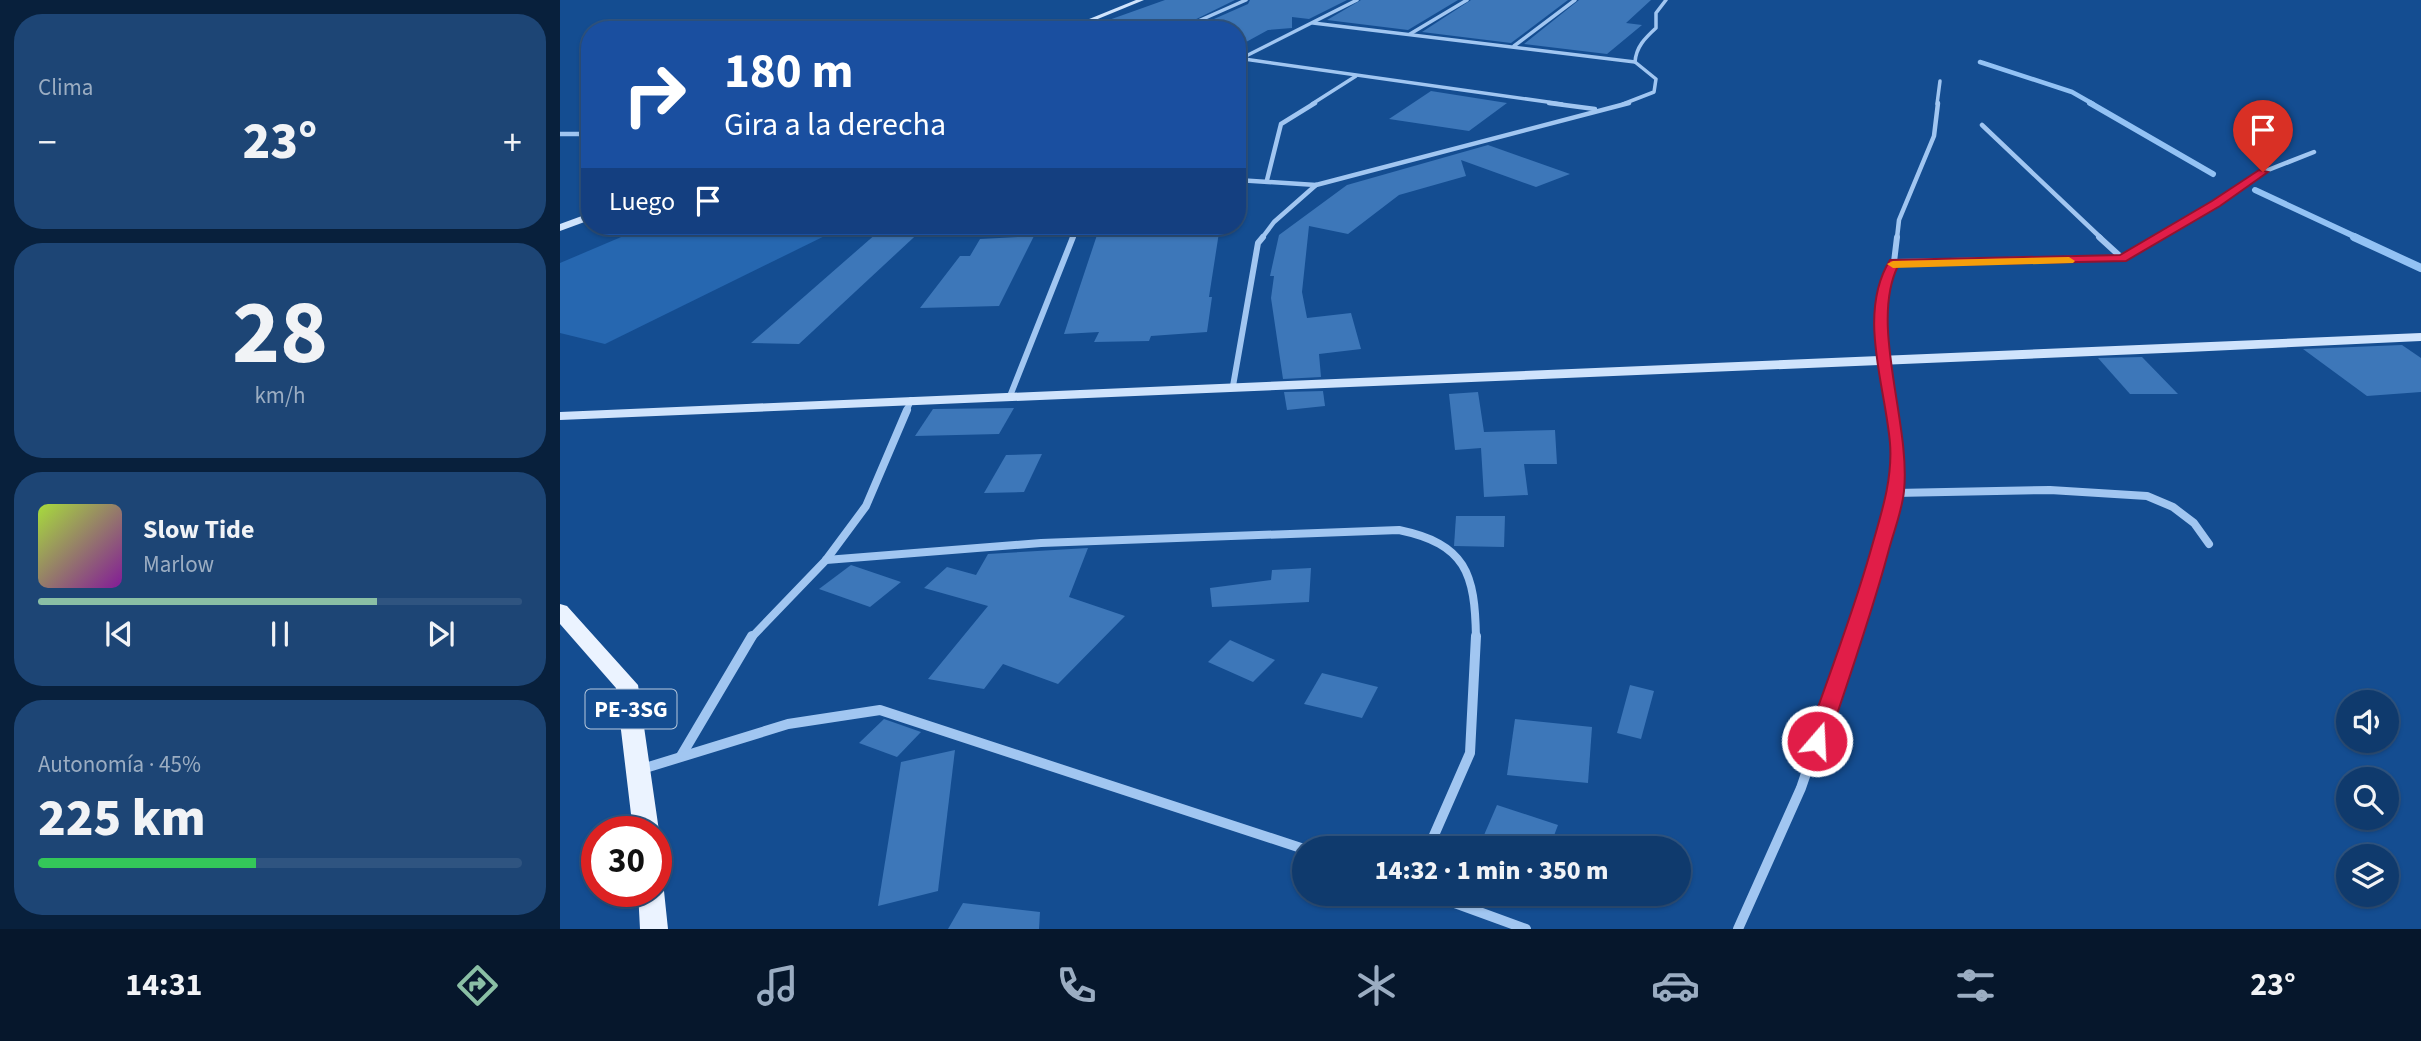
<!DOCTYPE html>
<html lang="es">
<meta charset="utf-8">
<style>
body{margin:0;font-family:"Source Sans 3",sans-serif;background:#1d4575;color:#f1f3f6;height:100vh;display:flex;flex-direction:column;font-size:26px;white-space:nowrap}
*{box-sizing:border-box;margin:0}
p{font-size:23px;color:#9badc2}
.icon{flex:none;width:38px;height:38px;fill:none;stroke:currentColor;stroke-width:2;stroke-linecap:round;stroke-linejoin:round}
.map{position:relative;flex:1;overflow:hidden}
.sheet{display:flex;flex-direction:column;gap:14px;padding:14px;background:#08203c;width:560px}
.sheet>*{flex:none}
.top-card{position:absolute;left:21px;top:21px;width:665px;height:214px;border-radius:28px;box-shadow:0 2px 5px #0004,0 0 0 2px #2f5480;background:#1a4fa0;color:#fff;overflow:hidden}
.buttons{position:absolute;left:1776px;top:690px;display:grid;gap:14px}
.buttons a{display:grid;place-items:center;width:63px;height:63px;border-radius:50%;background:#0f3a6d;box-shadow:0 2px 5px #0004,0 0 0 2px #2f5480;font-size:35px}
.speed{position:absolute;left:21px;top:816px;display:flex;gap:14px;font-size:35px;font-weight:700;text-align:center}
.speed>*{display:grid;place-content:center;width:91px;height:91px;border-radius:50%;background:#0f3a6d;box-shadow:0 2px 5px #0004,0 0 0 2px #2f5480;line-height:1}
.speed .limit{border:10px solid #d22;background:#fff;color:#111}
.pin{position:absolute;display:grid;place-items:center;width:60px;height:60px;color:#fff;margin:-72px -30px;border-radius:50% 50% 50% 0;rotate:-45deg;box-shadow:0 0 7px #0007}
.pin .icon{rotate:45deg}
.me{position:absolute;width:77px;margin:-38px;rotate:19deg;stroke-linejoin:round;filter:drop-shadow(0 0 5px #0008)}
.turn{display:flex;align-items:center;gap:24px;height:147px;padding:0 28px;font-size:32px}
.turn .icon{width:91px;height:91px;stroke-width:2.5}
.turn b{display:block;font-size:49px;line-height:60px}
.then{display:flex;align-items:center;height:66px;padding:0 28px;background:#0003;gap:14px;font-size:26px}
.big{font-size:52px;font-weight:800;line-height:1.1}
.sheet .tile{flex:1;display:flex;flex-direction:column;justify-content:center;gap:10px;min-width:0;padding:0 24px;border-radius:28px;background:#1d4575}
.sheet .dial{align-items:center;gap:0}
.dial b{font-size:91px;line-height:1}
.song{display:flex;align-items:center;gap:21px}
.cover{width:84px;height:84px;border-radius:10px;background:linear-gradient(135deg,hsl(80 70% 55%),hsl(290 70% 35%))}
.played{height:7px;border-radius:4px;background:linear-gradient(90deg,#8abfa5 70%,#2f5480 70%)}
.keys{display:flex;justify-content:space-around;direction:ltr}
.heat{display:flex;justify-content:space-between;align-items:center;font-size:38px;direction:ltr}
.charge{height:10px;border-radius:5px;background:linear-gradient(90deg,#34c759 45%,#2f5480 0)}
.trip{position:absolute;left:732px;top:836px;width:399px;height:70px;border-radius:35px;background:#0f3a6d;box-shadow:0 2px 5px #0004,0 0 0 2px #2f5480;font-weight:800;line-height:70px;text-align:center}
.tab-bar{display:flex;height:112px;justify-content:space-around;align-items:center;background:#06172c;color:#9badc2}
.tab-bar .icon{width:49px;height:49px}
.tab-bar .selected{color:#8abfa5}
.tab-bar b{font-size:32px;color:#f1f3f6}
main{display:flex;flex:1;min-height:0}
.map>svg:first-child{display:block}
</style>
<main>
<section class="sheet">
<div class="tile"><p>Clima</p>
<div class="heat"><a>−</a><b class="big">23°</b><a>+</a></div>
</div>
<div class="tile dial"><b>28</b><p>km/h</p></div>
<div class="tile">
<div class="song"><i class="cover"></i><div><b>Slow Tide</b><p>Marlow</p></div></div>
<div class="played"></div>
<div class="keys"><svg class="icon" aria-label="previous" viewBox="0 0 24 24"><path d="M18 5L8 12l10 7zM5 5v14"/></svg><svg class="icon" aria-label="pause" viewBox="0 0 24 24"><path d="M8 5v14M16 5v14"/></svg><svg class="icon" aria-label="next" viewBox="0 0 24 24"><path d="M6 5l10 7-10 7zM19 5v14"/></svg></div>
</div>
<div class="tile"><p>Autonomía · 45%</p><b class="big">225 km</b><div class="charge"></div></div>
</section>
<div class="map">
<svg width="1861" height="929" viewBox="0 0 1861 929">
<rect width="100%" height="100%" fill="#144d91"/>
<!-- green -->
<polygon fill="#2667b0" points="87,226 285,226 45,344 0,333 0,263"/>
<g fill="none" stroke-linecap="round" stroke-linejoin="round">
<!-- stream-far2 -->
<polyline stroke="#93c2f4" stroke-width="4.5" points="1420,62 1512,92 1533,104"/>
<!-- stream-far1 -->
<g stroke="#93c2f4" stroke-width="6">
<polyline points="1530,103 1653,174"/>
<polyline points="1695,190 1798,238"/>
</g>
<!-- stream -->
<polyline stroke="#93c2f4" stroke-width="8" points="1794,237 1861,268"/>
</g>
<!-- building -->
<g fill="#3d77b9">
<polygon points="605,0 675,0 614,30 532,30 532,26"/>
<polygon points="690,0 787,0 749,19 732,17 732,28 708,30 677,47 677,30 629,30 688,4"/>
<polygon points="801,0 898,0 848,30 767,20"/>
<polygon points="911,0 1008,0 951,43 862,32"/>
<polygon points="1019,0 1091,0 1066,23 1082,25 1047,54 964,44"/>
<polygon points="871,91 947,103 909,131 829,119"/>
<polygon points="928,145 1010,174 976,187 901,160 906,176 839,195 788,234 749,226 742,292 747,318 791,313 801,349 759,354 761,377 723,379 711,298 714,276 710,276 719,235 787,185"/>
<polygon points="325,226 366,226 239,344 191,343"/>
<polygon points="540,226 660,226 649,297 652,297 647,332 591,336 589,341 534,342 539,332 504,334"/>
<polygon points="474,236 439,306 360,308 400,256 410,256 420,239"/>
<polygon points="1842,345 1861,358 1861,392 1807,396 1743,349"/>
<polygon points="1582,357 1618,394 1570,394 1538,358"/>
<polygon points="763,391 765,406 727,410 724,392"/>
<polygon points="918,392 924,432 995,430 997,464 964,464 968,495 924,497 921,448 895,450 889,394"/>
<polygon points="454,408 439,434 355,436 373,409"/>
<polygon points="482,454 464,492 424,493 446,455"/>
<polygon points="896,516 945,516 944,547 894,546"/>
<polygon points="528,548 509,597 565,616 498,684 443,664 424,689 368,679 428,606 364,588 387,567 416,575 428,554"/>
<polygon points="291,565 341,582 310,607 259,589"/>
<polygon points="751,568 749,602 652,607 650,588 711,580 712,570"/>
<polygon points="670,640 715,660 693,682 648,662"/>
<polygon points="762,673 818,687 802,718 744,704"/>
<polygon points="1070,685 1094,691 1081,739 1057,733"/>
<polygon points="324,719 361,732 337,757 299,743"/>
<polygon points="955,719 1032,727 1028,783 947,775"/>
<polygon points="395,750 378,891 318,906 341,762"/>
<polygon points="937,805 998,825 989,849 918,849"/>
<polygon points="403,903 480,912 479,929 388,929"/>
</g>
<g fill="none" stroke-linecap="round" stroke-linejoin="round">
<!-- street-far4 -->
<g stroke="#a1c6f1" stroke-width="3.5">
<polyline points="753,23 1075,62"/>
<polyline points="618,30 686,0"/>
<polyline points="850,34 907,0"/>
<polyline points="954,46 1015,0"/>
<polyline points="677,58 1002,104"/>
<polyline points="682,58 797,0"/>
<polyline points="752,104 796,76"/>
<path d="M1063 104 1094 92 1096 79 1075 62C1076 47 1085 38 1096 28V13L1106 0"/>
<polyline points="1377,104 1380,81"/>
</g>
<!-- street-far3 -->
<g stroke="#a1c6f1" stroke-width="4.5">
<polyline points="989,103 1035,109"/>
<polyline points="1422,125 1541,238"/>
<polyline points="0,134 30,134"/>
<polyline points="677,180 756,185 1069,103"/>
<polyline points="707,180 721,124 755,103"/>
<polyline points="512,238 517,226"/>
<polyline points="702,238 714,222 756,185"/>
<polyline points="1337,238 1339,220 1374,136 1378,103"/>
<polyline points="1596,238 1703,172 1754,152"/>
</g>
<!-- street-far2 -->
<g stroke="#a1c6f1" stroke-width="6">
<polyline points="1562,258 1599,237"/>
<polyline points="1334,262 1562,258 1539,237"/>
<polyline points="673,386 698,243 703,237"/>
<polyline points="450,396 513,237"/>
<polyline points="346,412 351,400"/>
<polyline points="1332,412 1324,363 1323,283 1334,262 1337,237"/>
</g>
<!-- street-far1 -->
<g stroke="#a1c6f1" stroke-width="8">
<polyline points="1335,493 1490,490 1587,496 1613,507 1634,523 1649,544"/>
<path d="M266 560 481 543 839 530C906 544 915 573 916 638"/>
<polyline points="191,638 266,560 306,506 347,410"/>
<path d="M1292 638C1318 564 1346 488 1332 410"/>
</g>
<!-- street -->
<g stroke="#a1c6f1" stroke-width="10">
<polyline points="121,756 192,636"/>
<polyline points="82,769 228,724 320,710 744,849"/>
<polyline points="868,849 910,753 916,636"/>
<polyline points="870,894 966,929"/>
<polyline points="1178,929 1241,788 1293,636"/>
</g>
<!-- secondary -->
<g fill="#cfe3fc" fill-rule="evenodd">
<polygon points="576,0 584,0 511,30 502,30"/>
<polygon points="30,213 30,220 0,231 0,224"/>
<polygon points="1861,333 1861,341 1628,352 0,420 0,412"/>
</g>
<!-- primary -->
<g fill="#ebf3ff" fill-rule="evenodd">
<polygon points="0,604 7,606 78,685 99,831 96,836 96,831 73,831 56,688 0,624"/>
<polygon points="96,881 100,882 104,891 108,929 80,929 78,891 96,891"/>
</g>
</g>
<!-- route -->
<path fill="#e11d48" stroke="#92132f" stroke-width="2" d="M1699 170 1708 172 1660 206 1566 261 1338 266C1309 324 1351 424 1344 491 1342 512 1333 533 1328 553 1311 616 1289 678 1268 741L1265 747 1257 749 1249 747 1246 741C1268 678 1292 616 1310 553 1320 517 1333 481 1330 443 1325 385 1297 313 1330 260L1560 255 1652 201Z"/>
<!-- slow -->
<polygon fill="#f59e0b" points="1509,257 1515,261 1513,263 1333,268 1327,264 1333,261"/>
<g text-anchor="middle" dominant-baseline="central" stroke-width="7" stroke-linejoin="round" paint-order="stroke">
<!-- shield labels -->
<rect fill="#144d91" stroke="#b8cade" stroke-width="2" x="25.5" y="689.5" width="91" height="39" rx="5"/>
<g font-size="23" font-weight="bold" fill="#fff">
<text x="71" y="709">PE-3SG</text>
</g>
</g>
</svg>
<div class="buttons">
<a><svg class="icon" aria-label="sound" viewBox="0 0 24 24"><path d="M4 9h4l5-4v14l-5-4H4zM17 9q2 3 0 6"/></svg></a>
<a><svg class="icon" aria-label="search" viewBox="0 0 24 24"><circle cx="10" cy="10" r="6"/><path d="M15 15l6 6"/></svg></a>
<a><svg class="icon" aria-label="layers" viewBox="0 0 24 24"><path d="M12 4l9 5-9 5-9-5zM3 14l9 5 9-5"/></svg></a>
</div>
<div class="speed"><div class="limit">30</div></div>
<div class="pin" style="left:1703px;top:172px;background:#d93025"><svg class="icon" aria-label="arrive" viewBox="0 0 24 24"><path d="M6 21V4h12l-3 4 3 4H6"/></svg></div>
<svg class="me" style="left:1257px;top:741px" viewBox="-20 -20 40 40"><circle r="17" fill="#e11d48" stroke="#fff" stroke-width="3"/><path d="M0-11L8 9 0 5-8 9z" fill="#fff"/></svg>
<div class="trip">14:32 · 1 min · 350 m</div>
<div class="top-card">
<div class="turn"><svg class="icon" aria-label="right" viewBox="0 0 24 24"><path d="M7 20v-9h11M14 6l5 5-5 5"/></svg><div><b>180 m</b>Gira a la derecha</div></div>
<div class="then">Luego<svg class="icon" aria-label="arrive" viewBox="0 0 24 24"><path d="M6 21V4h12l-3 4 3 4H6"/></svg></div>
</div>
</div>
</main>
<nav class="tab-bar">
<b>14:31</b>
<svg class="icon selected" aria-label="directions" viewBox="0 0 24 24"><path d="M12 3l9 9-9 9-9-9zM9 14v-3h6M13 9l2 2-2 2"/></svg>
<svg class="icon" aria-label="music" viewBox="0 0 24 24"><path d="M9 18V5l10-2v13"/><circle cx="6" cy="18" r="3"/><circle cx="16" cy="16" r="3"/></svg>
<svg class="icon" aria-label="phone" viewBox="0 0 24 24"><path d="M5 4h4l2 5-3 2q2 4 5 5l2-3 5 2v4C11 20 4 13 5 4z"/></svg>
<svg class="icon" aria-label="climate" viewBox="0 0 24 24"><path d="M12 3v18M4 7l16 10M4 17L20 7"/></svg>
<svg class="icon" aria-label="car" viewBox="0 0 24 24"><path d="M5 17H2v-5l4-1 3-4h7l3 4 3 1v5h-3M9 17h6M6 11h13"/><circle cx="7" cy="17" r="2"/><circle cx="17" cy="17" r="2"/></svg>
<svg class="icon" aria-label="filters" viewBox="0 0 24 24"><path d="M4 7h16M4 17h16"/><circle cx="9" cy="7" r="2"/><circle cx="15" cy="17" r="2"/></svg>
<b>23°</b>
</nav>
